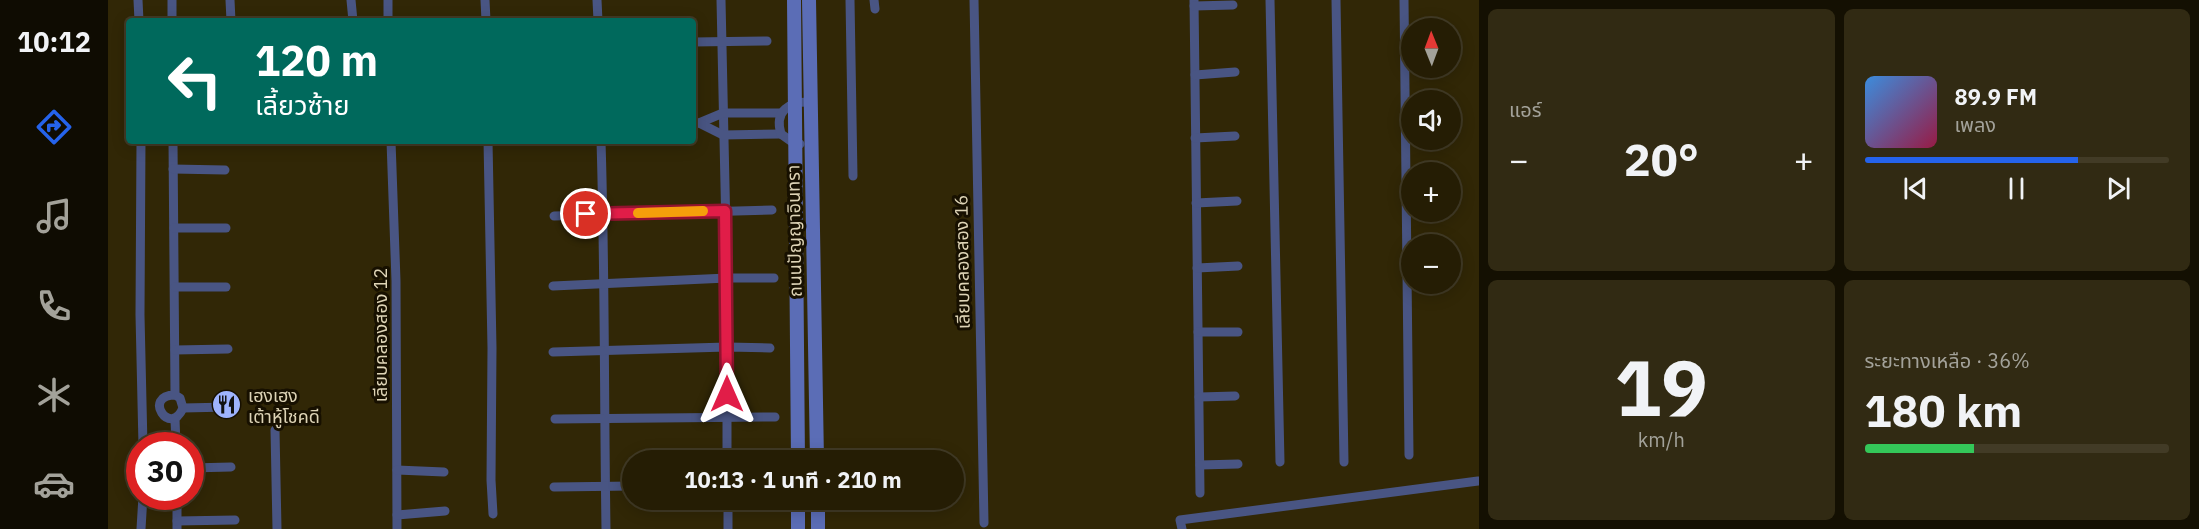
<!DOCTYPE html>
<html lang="th">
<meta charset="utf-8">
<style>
body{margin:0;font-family:"IBM Plex Sans","Noto Sans Thai",sans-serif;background:#312a13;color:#f1f3f6;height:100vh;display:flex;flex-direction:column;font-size:22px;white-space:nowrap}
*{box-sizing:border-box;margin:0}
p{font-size:20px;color:#a3a29a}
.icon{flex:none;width:33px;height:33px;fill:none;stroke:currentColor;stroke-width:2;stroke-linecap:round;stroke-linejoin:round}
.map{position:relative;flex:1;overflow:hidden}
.details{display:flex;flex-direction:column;gap:9px;padding:9px;background:#141002;width:720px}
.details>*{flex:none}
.top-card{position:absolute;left:18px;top:18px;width:570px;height:126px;border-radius:6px;box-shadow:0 3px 15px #0003,0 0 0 2px #423b26;background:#00695c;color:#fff;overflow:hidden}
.needle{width:39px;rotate:359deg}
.tools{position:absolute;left:1293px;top:18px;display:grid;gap:12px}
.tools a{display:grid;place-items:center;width:60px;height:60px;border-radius:50%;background:#251d04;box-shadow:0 3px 15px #0003,0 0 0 2px #423b26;font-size:30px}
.speed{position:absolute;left:18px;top:432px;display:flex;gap:12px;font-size:30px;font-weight:700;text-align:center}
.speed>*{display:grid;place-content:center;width:78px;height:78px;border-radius:50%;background:#251d04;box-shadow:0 3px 15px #0003,0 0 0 2px #423b26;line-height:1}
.speed .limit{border:9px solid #d22;background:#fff;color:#111}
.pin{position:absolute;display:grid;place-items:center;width:51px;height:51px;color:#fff;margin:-26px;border:3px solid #fff;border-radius:50%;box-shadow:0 2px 6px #0007}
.me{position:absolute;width:66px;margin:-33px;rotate:0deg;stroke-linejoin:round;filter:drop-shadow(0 0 4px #0008)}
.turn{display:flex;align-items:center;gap:21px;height:126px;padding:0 30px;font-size:27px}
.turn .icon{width:78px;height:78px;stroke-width:2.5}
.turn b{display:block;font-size:42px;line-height:51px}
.big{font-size:45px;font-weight:700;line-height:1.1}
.details .tile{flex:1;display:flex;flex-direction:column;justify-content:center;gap:9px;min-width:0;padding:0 21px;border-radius:9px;background:#312a13}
.details .dial{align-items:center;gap:0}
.dial b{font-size:78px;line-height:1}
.song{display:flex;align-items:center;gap:18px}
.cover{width:72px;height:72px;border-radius:9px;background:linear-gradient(135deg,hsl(210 70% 55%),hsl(340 70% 35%))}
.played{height:6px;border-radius:3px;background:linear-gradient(90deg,#2563eb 70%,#423b26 70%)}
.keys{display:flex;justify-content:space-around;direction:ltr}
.heat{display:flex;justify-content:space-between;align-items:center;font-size:33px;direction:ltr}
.charge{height:9px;border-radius:4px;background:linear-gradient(90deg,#34c759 36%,#423b26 0)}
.details .tiles{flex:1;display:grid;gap:9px;grid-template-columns:repeat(2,1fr)}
.trip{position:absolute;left:514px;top:450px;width:342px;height:60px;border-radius:30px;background:#251d04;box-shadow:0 3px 15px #0003,0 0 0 2px #423b26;font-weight:700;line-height:60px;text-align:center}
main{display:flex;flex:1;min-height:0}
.menu{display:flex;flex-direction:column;width:108px;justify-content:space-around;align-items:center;background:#0f0c02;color:#a3a29a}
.menu .icon{width:42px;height:42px}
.menu .on{color:#2563eb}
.menu b{font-size:27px;color:#f1f3f6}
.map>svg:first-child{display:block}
</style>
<main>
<nav class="menu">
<b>10:12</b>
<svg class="icon on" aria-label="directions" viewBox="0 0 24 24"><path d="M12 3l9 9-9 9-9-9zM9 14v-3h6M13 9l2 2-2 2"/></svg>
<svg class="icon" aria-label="music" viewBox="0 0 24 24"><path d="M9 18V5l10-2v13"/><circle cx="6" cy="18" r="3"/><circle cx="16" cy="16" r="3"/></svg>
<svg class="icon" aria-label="phone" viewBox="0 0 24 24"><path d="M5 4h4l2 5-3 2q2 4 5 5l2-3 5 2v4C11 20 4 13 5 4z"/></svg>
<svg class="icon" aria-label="climate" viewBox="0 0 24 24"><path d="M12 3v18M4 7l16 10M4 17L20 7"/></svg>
<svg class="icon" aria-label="car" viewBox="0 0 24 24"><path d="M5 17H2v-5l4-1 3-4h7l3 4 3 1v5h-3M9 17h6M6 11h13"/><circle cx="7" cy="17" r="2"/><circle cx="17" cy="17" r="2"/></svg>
</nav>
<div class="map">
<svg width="1371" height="529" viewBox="0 0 1371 529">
<rect width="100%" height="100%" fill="#312706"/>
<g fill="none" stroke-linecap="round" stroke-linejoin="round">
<!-- street -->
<g stroke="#495583" stroke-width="9">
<polyline points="30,0 31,21"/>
<polyline points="64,0 64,21"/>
<polyline points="122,0 123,21"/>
<polyline points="243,0 245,21"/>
<polyline points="280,0 280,21"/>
<polyline points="377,0 378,21"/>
<polyline points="489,0 490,21"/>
<polyline points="613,0 619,278 619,460"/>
<polyline points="742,0 745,176"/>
<polyline points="766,0 767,9"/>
<polyline points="866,0 876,523"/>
<polyline points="1086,0 1092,493"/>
<polyline points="1162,0 1172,462"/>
<polyline points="1228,0 1236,462"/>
<polyline points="1296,0 1301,455"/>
<polyline points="1086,6 1125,5"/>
<polyline points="585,42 659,41"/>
<polyline points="1087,75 1127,72"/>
<polyline points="585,123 591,123 615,113 673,113"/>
<polyline points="591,123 615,135 673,134"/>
<polyline points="1087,138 1127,136"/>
<polyline points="33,141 32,315 35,446"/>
<path d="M65 141 67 395 72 398 75 408C62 438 34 395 67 395"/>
<polyline points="283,141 288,281 289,529"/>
<polyline points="380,141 384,348 383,480 385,514"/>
<path d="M493 141C497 270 496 400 498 529"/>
<path d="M692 144H687L673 134C666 111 681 101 703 102"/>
<polyline points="65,169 117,170"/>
<polyline points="1088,203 1129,201"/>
<polyline points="446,216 664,210"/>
<polyline points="66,228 118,228"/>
<polyline points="1089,268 1130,266"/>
<polyline points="445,286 619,278 666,278"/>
<polyline points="67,287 118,287"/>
<polyline points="1090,332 1130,332"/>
<polyline points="67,350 120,349"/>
<polyline points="445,352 619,347 662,348"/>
<polyline points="1091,397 1127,396"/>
<polyline points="75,408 121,407"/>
<polyline points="67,419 68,446"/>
<polyline points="447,419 667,417"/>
<polyline points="167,430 169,529"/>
<polyline points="1092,465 1130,464"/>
<polyline points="82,468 123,467"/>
<polyline points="289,470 336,472"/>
<polyline points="446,487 525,486"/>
<polyline points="69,496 69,529"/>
<polyline points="620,500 620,529"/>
<polyline points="289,515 337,511"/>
<polyline points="69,521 127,520"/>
<polyline points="33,529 35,496"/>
<polyline points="1074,529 1072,520 1370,481"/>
</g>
<!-- secondary -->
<g stroke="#5b6db6" stroke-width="14">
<polyline points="686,0 690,460"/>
<polyline points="701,0 709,460"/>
<polyline points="690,500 690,529"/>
<polyline points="710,500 710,529"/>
</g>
</g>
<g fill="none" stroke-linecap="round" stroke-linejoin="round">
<defs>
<polyline id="route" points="478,214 617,211 619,394"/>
</defs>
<!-- route casing -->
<use href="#route" stroke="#92132f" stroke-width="15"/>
<!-- route -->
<use href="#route" stroke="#e11d48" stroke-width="10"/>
<!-- slow -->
<polyline stroke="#f59e0b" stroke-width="10" points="530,213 595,211"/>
</g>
<!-- icons -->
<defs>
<symbol id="restaurant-disc" viewBox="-11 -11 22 22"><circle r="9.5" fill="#9eb3fd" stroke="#171000"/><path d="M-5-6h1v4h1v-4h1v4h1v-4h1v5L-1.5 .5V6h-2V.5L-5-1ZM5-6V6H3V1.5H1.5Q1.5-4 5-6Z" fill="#111"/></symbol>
</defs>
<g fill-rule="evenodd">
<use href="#restaurant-disc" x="102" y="388" width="33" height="33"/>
</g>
<g text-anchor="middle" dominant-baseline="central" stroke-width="6" stroke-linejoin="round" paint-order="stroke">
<!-- street labels -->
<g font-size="18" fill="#ded4b6" stroke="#171000">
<text transform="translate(686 231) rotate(-91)">ถนนปัญญาอินทรา</text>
<text transform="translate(854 262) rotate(-91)">เลียบคลองสอง 16</text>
<text transform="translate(272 335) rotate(-90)">เลียบคลองสอง 12</text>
</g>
<!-- poi labels -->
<g font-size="18" fill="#ded4b6" stroke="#171000" text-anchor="start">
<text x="140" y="395">เฮงเฮง<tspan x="140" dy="21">เต้าหู้โชคดี</tspan></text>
</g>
</g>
</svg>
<div class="tools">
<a><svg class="needle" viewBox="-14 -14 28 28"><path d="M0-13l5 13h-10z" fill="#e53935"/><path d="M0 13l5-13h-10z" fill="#a3a29a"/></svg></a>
<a><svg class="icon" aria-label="sound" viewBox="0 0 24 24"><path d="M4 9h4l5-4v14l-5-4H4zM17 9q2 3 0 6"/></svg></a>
<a>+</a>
<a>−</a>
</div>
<div class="speed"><div class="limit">30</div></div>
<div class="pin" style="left:478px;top:214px;background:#d93025"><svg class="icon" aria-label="arrive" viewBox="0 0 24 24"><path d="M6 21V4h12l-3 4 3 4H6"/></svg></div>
<svg class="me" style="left:619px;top:394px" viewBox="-20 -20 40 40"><path d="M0-17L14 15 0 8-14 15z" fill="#e11d48" stroke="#fff" stroke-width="4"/></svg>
<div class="trip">10:13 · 1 นาที · 210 m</div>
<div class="top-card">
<div class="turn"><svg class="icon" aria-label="left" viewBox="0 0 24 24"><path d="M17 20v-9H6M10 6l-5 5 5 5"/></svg><div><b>120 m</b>เลี้ยวซ้าย</div></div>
</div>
</div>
<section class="details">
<div class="tiles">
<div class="tile"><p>แอร์</p>
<div class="heat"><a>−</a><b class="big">20°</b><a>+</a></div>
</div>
<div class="tile">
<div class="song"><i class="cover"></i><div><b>89.9 FM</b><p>เพลง</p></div></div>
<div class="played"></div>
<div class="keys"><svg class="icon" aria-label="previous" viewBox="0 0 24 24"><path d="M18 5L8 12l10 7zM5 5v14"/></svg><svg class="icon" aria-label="pause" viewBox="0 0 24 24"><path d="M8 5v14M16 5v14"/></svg><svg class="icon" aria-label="next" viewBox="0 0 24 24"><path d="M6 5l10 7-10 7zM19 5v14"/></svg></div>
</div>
<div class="tile dial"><b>19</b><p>km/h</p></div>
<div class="tile"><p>ระยะทางเหลือ · 36%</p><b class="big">180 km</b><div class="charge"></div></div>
</div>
</section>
</main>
